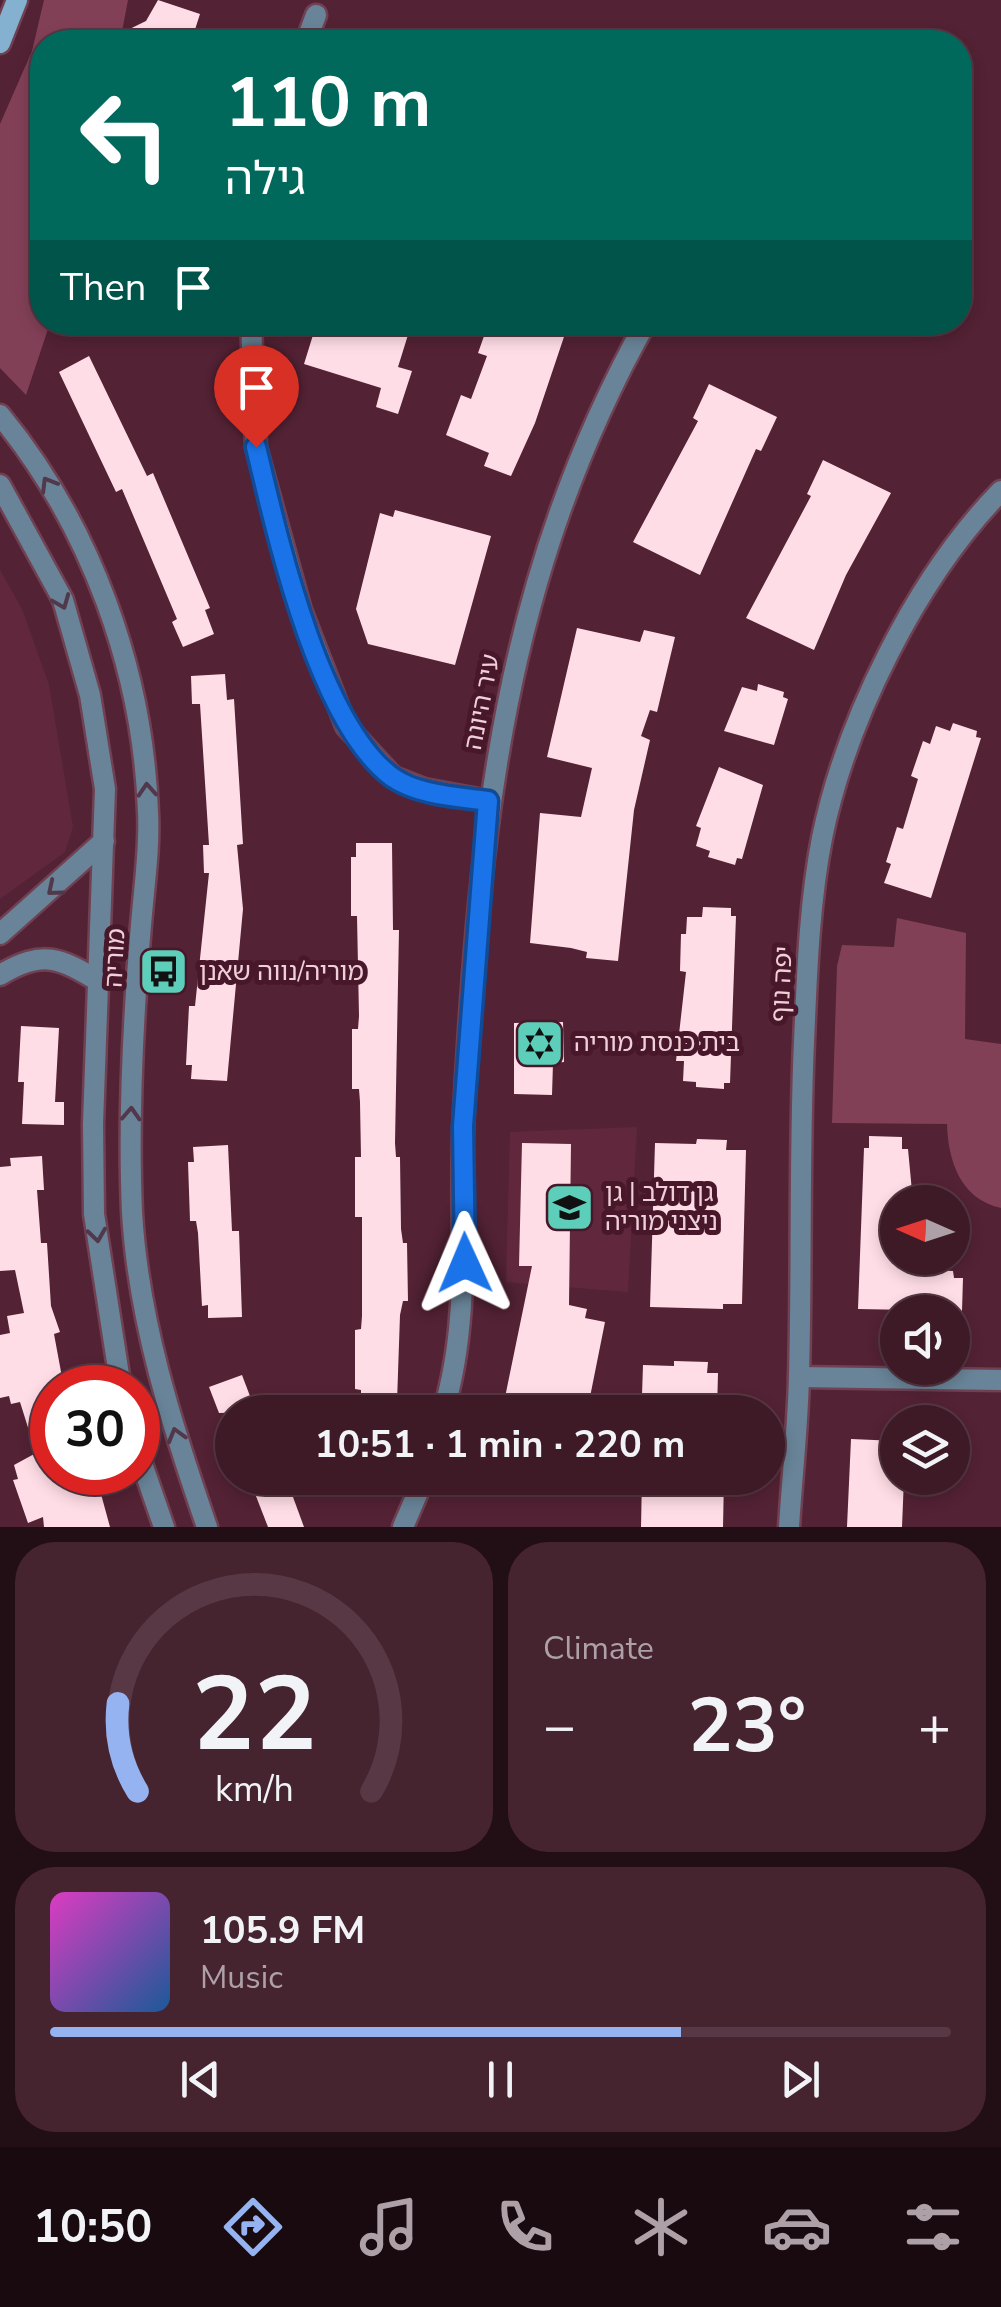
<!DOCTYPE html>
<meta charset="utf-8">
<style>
body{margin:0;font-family:"Nunito Sans","Noto Sans Hebrew",sans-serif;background:#45232f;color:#f1f3f6;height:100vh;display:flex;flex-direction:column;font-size:38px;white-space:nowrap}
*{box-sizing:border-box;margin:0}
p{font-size:32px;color:#ada1a7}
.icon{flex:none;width:55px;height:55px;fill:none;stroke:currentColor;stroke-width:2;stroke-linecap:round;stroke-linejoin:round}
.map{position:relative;height:1527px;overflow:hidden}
.panel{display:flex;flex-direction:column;gap:15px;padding:15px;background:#220e15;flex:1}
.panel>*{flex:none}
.top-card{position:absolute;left:30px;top:30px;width:942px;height:305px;border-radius:40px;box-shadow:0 5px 15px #0003,0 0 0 2px #573844;background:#00695c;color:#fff;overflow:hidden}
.needle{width:65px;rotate:273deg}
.controls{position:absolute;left:880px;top:1185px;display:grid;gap:20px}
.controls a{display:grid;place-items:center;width:90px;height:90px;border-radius:50%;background:#3e1a27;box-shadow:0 5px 15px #0003,0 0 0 2px #573844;font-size:50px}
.speed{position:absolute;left:30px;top:1365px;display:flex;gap:20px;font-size:50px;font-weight:700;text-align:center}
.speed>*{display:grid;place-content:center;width:130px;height:130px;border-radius:50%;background:#3e1a27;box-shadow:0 5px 15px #0003,0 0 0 2px #573844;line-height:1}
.speed .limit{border:15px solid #d22;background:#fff;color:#111}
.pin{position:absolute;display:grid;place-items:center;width:85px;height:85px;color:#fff;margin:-102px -42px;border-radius:50% 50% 50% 0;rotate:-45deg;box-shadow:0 0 10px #0007}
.pin .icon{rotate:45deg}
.me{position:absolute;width:110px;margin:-55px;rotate:359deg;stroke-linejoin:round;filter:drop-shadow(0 0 8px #0008)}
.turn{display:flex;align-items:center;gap:35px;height:210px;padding:0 30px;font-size:45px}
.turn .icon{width:130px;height:130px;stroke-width:2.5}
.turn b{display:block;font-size:70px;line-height:85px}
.then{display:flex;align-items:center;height:95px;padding:0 30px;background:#0003;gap:20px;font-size:38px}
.big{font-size:75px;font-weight:700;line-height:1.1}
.panel .tile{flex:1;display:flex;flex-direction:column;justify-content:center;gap:15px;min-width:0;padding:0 35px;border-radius:40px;background:#45232f}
.panel .dial{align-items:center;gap:0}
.dial svg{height:260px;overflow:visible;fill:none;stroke:#573844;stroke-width:7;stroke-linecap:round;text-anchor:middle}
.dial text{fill:#f1f3f6;stroke:none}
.song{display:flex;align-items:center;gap:30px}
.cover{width:120px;height:120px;border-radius:15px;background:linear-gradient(135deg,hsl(310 70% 55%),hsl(210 70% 35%))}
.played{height:10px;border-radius:5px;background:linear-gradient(90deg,#95b2f1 70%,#573844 70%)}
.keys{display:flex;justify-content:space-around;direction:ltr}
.heat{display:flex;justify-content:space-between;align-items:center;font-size:55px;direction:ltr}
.panel .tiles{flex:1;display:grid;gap:15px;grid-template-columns:1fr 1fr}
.tile:last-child{grid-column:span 2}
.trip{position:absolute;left:215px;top:1395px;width:570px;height:100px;border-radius:50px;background:#3e1a27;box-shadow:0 5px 15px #0003,0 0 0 2px #573844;font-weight:700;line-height:100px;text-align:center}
.dock{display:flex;height:160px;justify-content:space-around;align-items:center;background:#190a10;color:#ada1a7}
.dock .icon{width:70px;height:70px}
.dock .selected{color:#95b2f1}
.dock b{font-size:45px;color:#f1f3f6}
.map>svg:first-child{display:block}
</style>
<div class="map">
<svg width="1001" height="1527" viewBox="0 0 1001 1527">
<rect width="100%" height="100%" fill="#532234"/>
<!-- built -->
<g fill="#61283d">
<polygon points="0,570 22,609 49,685 73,827 65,852 0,899"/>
<polygon points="637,1127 628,1292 506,1282 510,1132"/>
</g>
<!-- green -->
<g fill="#824057">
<polygon points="44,0 128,0 120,42 42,42 42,322 50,323 26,395 0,368 0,124 32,51"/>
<path d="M897 918 966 933 965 1039 1001 1044V1208C960 1199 948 1160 947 1124L832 1123 837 966 842 945 894 947Z"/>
</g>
<!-- building -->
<g fill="#ffdde6">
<polygon points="158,0 200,14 191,42 103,42 146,21"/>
<polygon points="317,322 412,322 398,367 412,371 398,414 376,407 381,388 304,364"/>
<polygon points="489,322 569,322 535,423 511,476 484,466 489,453 446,435 461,395 471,399 487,356 478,353"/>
<polygon points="89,356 147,476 153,473 210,608 205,610 214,634 183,647 172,622 177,619 122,489 116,492 59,372"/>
<polygon points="709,384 777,417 761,451 756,449 700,575 633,542 698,421 693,418"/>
<polygon points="823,460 891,493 846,575 814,650 746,618 811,496 807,494"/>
<polygon points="395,510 491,536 455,665 368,644 356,609 380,513 393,517"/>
<polygon points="577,628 640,642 644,630 675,637 657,712 650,710 641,736 650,740 634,810 618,961 586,958 587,952 571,948 530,943 540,813 581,817 592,768 547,757"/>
<polygon points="225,674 227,700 234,699 243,844 237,845 243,909 227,1081 191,1079 192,1065 186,1065 189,1006 195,1006 209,873 204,873 203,845 209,845 200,704 192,704 191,676"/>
<polygon points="758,684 784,692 783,697 788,699 774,745 724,731 742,687 757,691"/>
<polygon points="953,723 977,731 976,737 981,738 931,898 884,883 891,864 886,862 897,827 903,829 918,779 911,776 923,741 930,744 936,726 950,731"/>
<polygon points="719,767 763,785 742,859 737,858 735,865 708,857 710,851 696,846 701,828 696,826"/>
<polygon points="356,843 392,843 393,930 399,930 395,1143 396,1157 400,1157 401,1229 403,1243 407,1243 408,1301 403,1301 400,1315 397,1402 361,1402 361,1390 355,1389 355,1330 361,1329 362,1316 362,1217 355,1217 355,1157 361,1157 360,1102 359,1089 352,1089 352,1029 358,1029 359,1016 357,916 351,916 351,857 356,857"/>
<polygon points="703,907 731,908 731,916 736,916 730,1083 724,1083 724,1089 696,1087 696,1082 683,1081 684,1061 676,1061 686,972 680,971 681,934 686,934 687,917 702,917"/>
<polygon points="563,1022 564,1062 553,1063 552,1095 514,1094 514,1023"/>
<polygon points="21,1026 59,1028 55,1102 64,1102 64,1125 22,1124 24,1082 18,1082"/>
<polygon points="869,1136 902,1137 902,1149 908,1149 913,1202 898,1202 898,1262 927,1263 928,1270 953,1271 954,1278 963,1278 962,1311 858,1309 864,1148 869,1148"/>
<polygon points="697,1139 727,1140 726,1150 746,1150 742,1304 723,1304 723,1309 650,1307 655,1143 696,1144"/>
<polygon points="522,1143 571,1144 569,1305 587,1309 585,1318 605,1322 587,1412 502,1412 532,1266 519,1266"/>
<polygon points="228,1145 232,1231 239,1231 242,1317 208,1318 208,1305 202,1306 198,1233 196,1221 190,1221 188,1162 194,1162 193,1147"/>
<polygon points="42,1156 44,1190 37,1190 41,1243 47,1243 51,1306 60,1332 54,1334 64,1388 52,1388 52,1472 95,1472 110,1527 44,1527 43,1517 28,1523 13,1480 18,1479 14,1465 36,1453 20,1402 11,1404 9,1396 0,1398 0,1335 10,1333 7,1316 24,1313 15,1270 0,1271 0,1167 11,1166 10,1158"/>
<polygon points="674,1361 708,1362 707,1373 718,1373 717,1412 659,1412 660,1396 642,1395 643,1365 674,1366"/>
<polygon points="242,1375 256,1412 219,1413 209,1387"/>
<polygon points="851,1439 897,1441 896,1476 904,1478 902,1527 847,1527"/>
<polygon points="249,1478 286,1478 304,1527 268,1527"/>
<polygon points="642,1478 724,1478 723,1527 641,1527"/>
</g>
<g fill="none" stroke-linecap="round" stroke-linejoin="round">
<defs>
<g id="minor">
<polyline points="306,42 316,15"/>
<polyline points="251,322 256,447 301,610 346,726 393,777 424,789 489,801"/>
<polyline points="0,934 104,841"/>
<path d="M0 975C43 949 60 958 100 982"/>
<polyline points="799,1377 1001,1380"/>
<path d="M443 1412C473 1314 458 1212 464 1111 480 826 503 578 646 322"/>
<polyline points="403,1527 424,1478"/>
<path d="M789 1527C792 1477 798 1426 799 1376 802 1264 799 1153 804 1042 807 974 809 905 822 838 846 720 917 577 1001 491"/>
</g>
<g id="tertiary">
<path d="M0 415C91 526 143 670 148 812 150 849 144 887 141 925 133 1019 128 1117 132 1212 138 1319 172 1426 207 1527"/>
<polyline points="0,485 63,600 90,695 105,789 93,1124 94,1214 121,1388"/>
<polyline points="138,1452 164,1527"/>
</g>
<polyline id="secondary" points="0,43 17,0"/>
</defs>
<!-- minor casing -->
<use href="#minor" stroke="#6f4152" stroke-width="25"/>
<!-- tertiary casing -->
<use href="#tertiary" stroke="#6f4152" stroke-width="25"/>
<!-- secondary casing -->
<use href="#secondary" stroke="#6f4152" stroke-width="25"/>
<!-- minor -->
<use href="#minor" stroke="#698498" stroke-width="20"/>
<!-- tertiary -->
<use href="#tertiary" stroke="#698498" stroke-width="20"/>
<!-- secondary -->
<use href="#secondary" stroke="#84b1d0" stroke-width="20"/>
</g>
<!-- one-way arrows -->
<defs><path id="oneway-chevron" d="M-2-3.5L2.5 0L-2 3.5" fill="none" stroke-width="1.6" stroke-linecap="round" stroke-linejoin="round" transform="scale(2.5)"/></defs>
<g stroke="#52384b">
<use href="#oneway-chevron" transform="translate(48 484) rotate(-121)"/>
<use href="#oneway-chevron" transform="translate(62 602) rotate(68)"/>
<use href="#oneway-chevron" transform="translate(147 790) rotate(-94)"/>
<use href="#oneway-chevron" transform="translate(54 889) rotate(140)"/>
<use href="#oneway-chevron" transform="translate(131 1114) rotate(-87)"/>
<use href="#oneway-chevron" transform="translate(97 1235) rotate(82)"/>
<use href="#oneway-chevron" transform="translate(176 1435) rotate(-106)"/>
</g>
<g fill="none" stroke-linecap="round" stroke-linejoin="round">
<defs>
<path id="route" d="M256 447C277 535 318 722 392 777 417 795 459 797 488 801L463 1126 465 1263"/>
</defs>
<!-- route casing -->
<use href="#route" stroke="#114b97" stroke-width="25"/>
<!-- route -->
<use href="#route" stroke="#1a73e8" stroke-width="18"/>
</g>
<!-- icons -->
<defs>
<symbol id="bus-square" viewBox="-11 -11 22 22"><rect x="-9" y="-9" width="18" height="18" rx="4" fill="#5dceb9" stroke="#48182a"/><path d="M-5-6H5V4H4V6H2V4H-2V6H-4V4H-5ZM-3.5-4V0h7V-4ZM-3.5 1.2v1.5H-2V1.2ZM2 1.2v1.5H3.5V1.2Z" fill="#111"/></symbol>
<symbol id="synagogue-square" viewBox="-11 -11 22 22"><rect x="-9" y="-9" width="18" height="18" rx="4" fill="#5dceb9" stroke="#48182a"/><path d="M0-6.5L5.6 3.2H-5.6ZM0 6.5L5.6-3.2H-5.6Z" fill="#111"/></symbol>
<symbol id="school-square" viewBox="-11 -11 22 22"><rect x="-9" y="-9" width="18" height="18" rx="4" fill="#5dceb9" stroke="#48182a"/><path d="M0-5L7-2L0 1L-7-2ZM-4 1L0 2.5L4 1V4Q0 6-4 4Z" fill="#111"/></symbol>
</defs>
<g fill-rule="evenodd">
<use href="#bus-square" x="136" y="944" width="55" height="55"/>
<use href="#synagogue-square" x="512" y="1016" width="55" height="55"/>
<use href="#school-square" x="542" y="1180" width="55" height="55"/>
</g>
<g text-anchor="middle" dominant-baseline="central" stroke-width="10" stroke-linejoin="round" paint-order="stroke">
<!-- street labels -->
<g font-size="25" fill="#f0d0d8" stroke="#48182a">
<text transform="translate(482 702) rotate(-79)">עיר היונה</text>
<text transform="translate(115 958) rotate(-87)">מוריה</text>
<text transform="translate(782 984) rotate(-87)">יפה נוף</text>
</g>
<!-- poi labels -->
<g font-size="25" fill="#f0d0d8" stroke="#48182a" text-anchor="start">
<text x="199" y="972">מוריה/נווה שאנן</text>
<text x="574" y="1043">בית כנסת מוריה</text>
<text x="605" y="1193">גן דולב | גן<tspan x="605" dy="29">ניצני מוריה</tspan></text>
</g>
</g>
</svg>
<div class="controls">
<a><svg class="needle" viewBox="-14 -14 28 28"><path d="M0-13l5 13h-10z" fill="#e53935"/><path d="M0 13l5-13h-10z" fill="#ada1a7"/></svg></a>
<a><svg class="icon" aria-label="sound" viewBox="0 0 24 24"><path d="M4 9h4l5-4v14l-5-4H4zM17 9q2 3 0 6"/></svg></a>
<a><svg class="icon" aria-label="layers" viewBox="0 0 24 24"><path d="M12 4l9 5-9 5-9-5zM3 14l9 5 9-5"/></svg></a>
</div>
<div class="speed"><div class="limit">30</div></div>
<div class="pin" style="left:256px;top:447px;background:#d93025"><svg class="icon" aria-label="arrive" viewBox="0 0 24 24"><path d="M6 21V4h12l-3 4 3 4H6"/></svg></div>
<svg class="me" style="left:465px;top:1263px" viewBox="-20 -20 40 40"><path d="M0-17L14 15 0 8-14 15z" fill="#1a73e8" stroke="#fff" stroke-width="4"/></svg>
<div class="trip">10:51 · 1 min · 220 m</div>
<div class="top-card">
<div class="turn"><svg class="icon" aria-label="left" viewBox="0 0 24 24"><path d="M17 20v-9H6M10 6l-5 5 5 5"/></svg><div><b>110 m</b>גילה</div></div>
<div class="then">Then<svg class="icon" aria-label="arrive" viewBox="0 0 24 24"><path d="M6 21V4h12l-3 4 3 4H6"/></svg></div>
</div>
</div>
<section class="panel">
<div class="tiles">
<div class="tile dial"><svg viewBox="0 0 100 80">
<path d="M14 69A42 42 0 1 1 86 69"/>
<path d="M14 69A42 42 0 0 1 8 42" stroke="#95b2f1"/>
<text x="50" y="56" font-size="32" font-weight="700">22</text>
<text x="50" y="72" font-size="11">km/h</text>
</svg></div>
<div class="tile"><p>Climate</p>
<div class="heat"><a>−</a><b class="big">23°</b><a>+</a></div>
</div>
<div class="tile">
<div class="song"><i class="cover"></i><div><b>105.9 FM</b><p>Music</p></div></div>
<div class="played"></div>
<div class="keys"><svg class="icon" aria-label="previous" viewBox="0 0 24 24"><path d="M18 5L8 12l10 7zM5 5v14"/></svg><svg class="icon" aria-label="pause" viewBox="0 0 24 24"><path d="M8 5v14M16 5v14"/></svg><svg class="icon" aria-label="next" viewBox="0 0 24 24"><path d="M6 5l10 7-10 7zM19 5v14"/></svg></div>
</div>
</div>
</section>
<nav class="dock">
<b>10:50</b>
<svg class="icon selected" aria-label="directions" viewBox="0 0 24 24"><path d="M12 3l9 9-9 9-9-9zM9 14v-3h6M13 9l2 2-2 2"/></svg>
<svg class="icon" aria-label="music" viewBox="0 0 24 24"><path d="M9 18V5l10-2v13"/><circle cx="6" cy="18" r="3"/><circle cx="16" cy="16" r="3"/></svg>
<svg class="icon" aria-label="phone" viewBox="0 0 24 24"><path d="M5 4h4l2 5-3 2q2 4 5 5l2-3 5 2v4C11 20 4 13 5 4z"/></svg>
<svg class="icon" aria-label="climate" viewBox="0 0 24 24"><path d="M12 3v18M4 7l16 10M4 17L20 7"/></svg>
<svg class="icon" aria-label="car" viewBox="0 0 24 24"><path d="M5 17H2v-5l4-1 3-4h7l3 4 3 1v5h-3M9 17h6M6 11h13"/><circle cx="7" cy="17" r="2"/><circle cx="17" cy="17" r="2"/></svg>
<svg class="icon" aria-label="filters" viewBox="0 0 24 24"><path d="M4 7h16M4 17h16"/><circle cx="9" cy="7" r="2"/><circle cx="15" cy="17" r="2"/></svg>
</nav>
